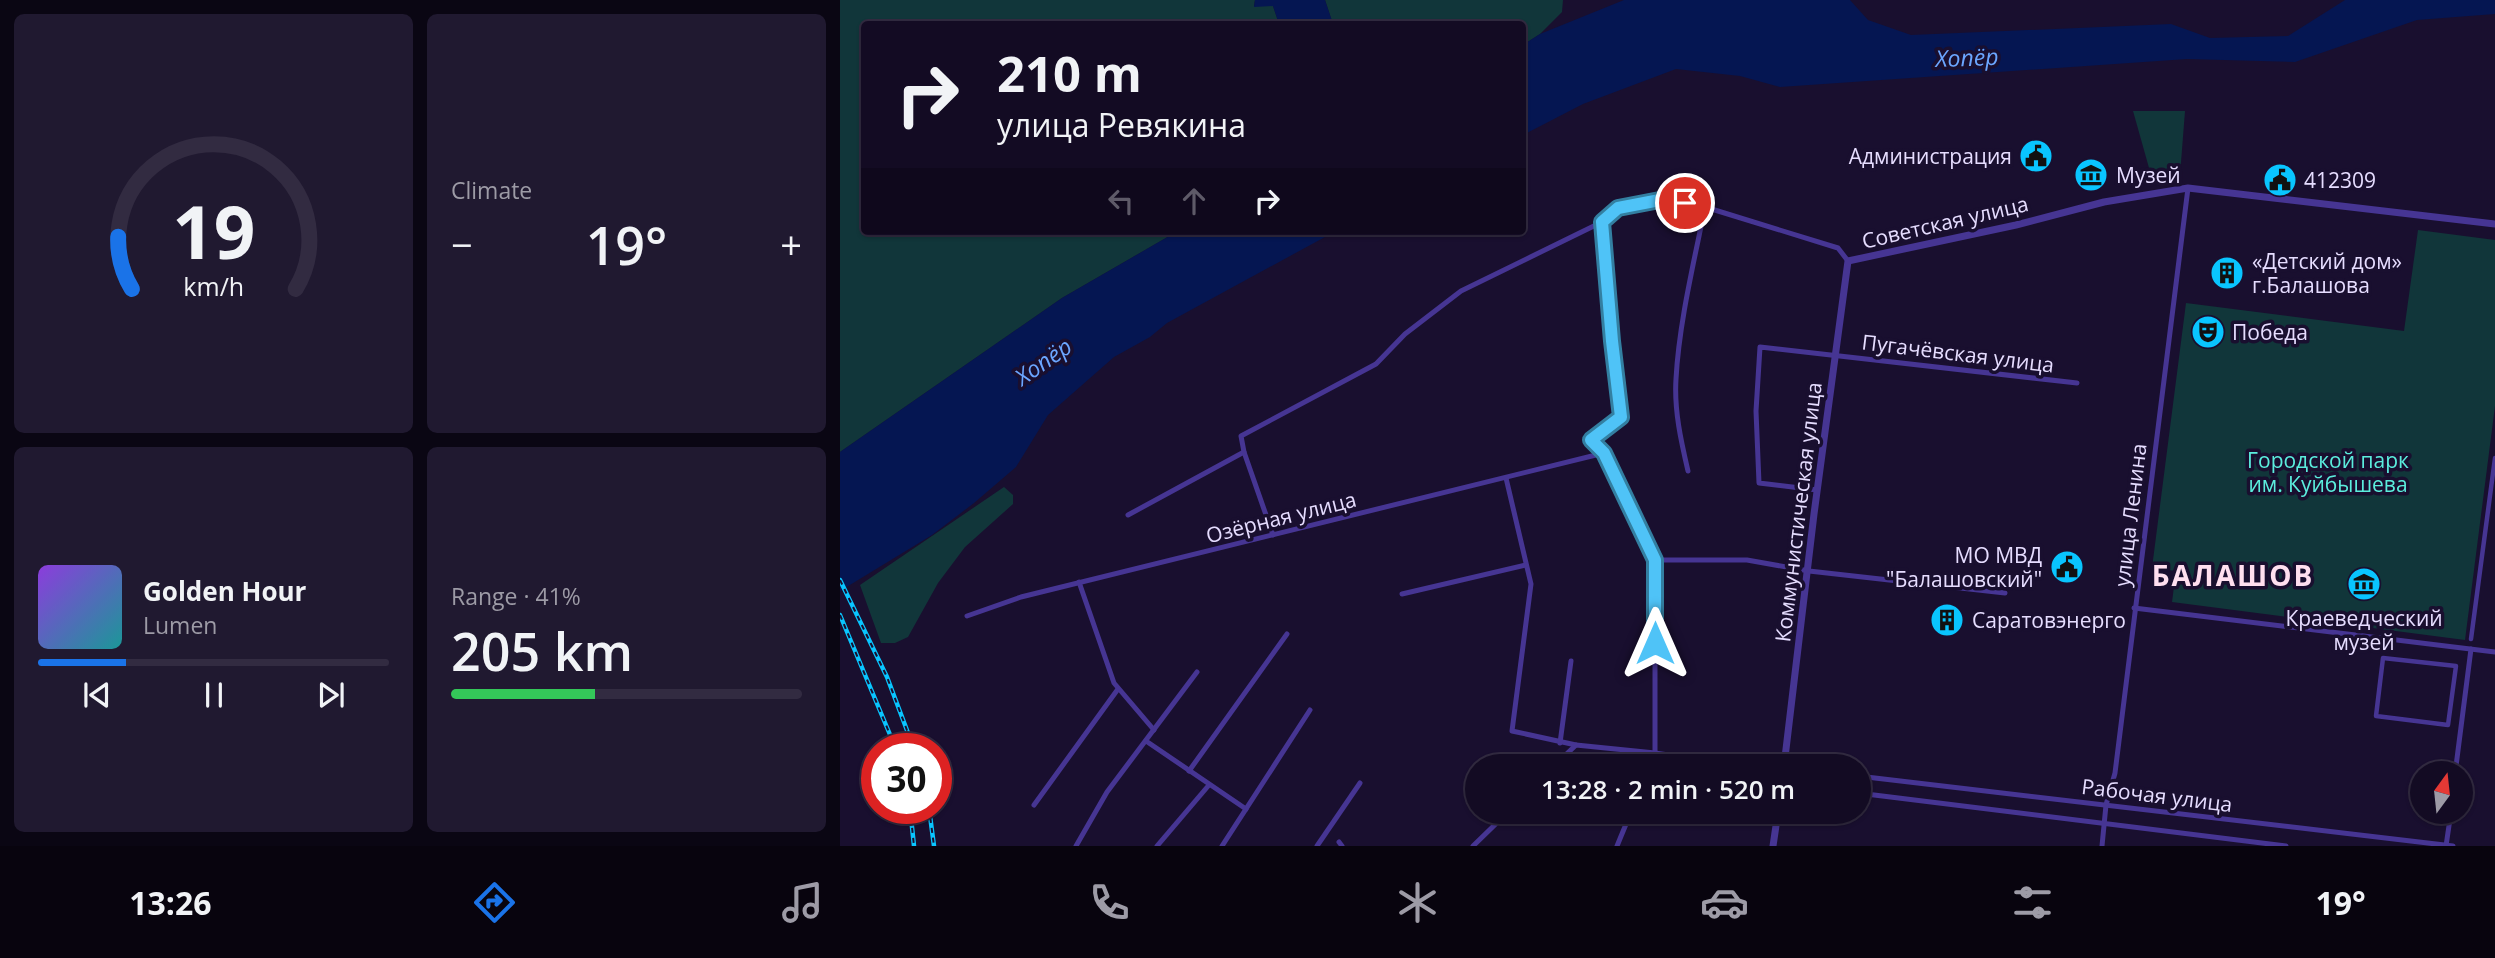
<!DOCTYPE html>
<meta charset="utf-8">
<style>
body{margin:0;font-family:"Open Sans",sans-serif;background:#201930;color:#f1f3f6;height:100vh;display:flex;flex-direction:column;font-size:26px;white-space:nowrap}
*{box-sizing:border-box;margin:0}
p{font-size:23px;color:#9d9ba6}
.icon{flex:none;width:38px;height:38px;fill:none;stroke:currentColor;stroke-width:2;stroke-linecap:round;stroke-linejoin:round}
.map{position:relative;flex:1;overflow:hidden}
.details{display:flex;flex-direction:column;gap:14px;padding:14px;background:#0a0613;width:840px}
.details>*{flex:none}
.top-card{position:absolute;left:21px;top:21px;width:665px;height:214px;border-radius:7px;box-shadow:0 2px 5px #0004,0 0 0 2px #322b41;background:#130b23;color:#f1f3f6;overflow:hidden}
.needle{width:46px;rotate:15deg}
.controls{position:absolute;left:1570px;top:761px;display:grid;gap:14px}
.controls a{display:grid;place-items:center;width:63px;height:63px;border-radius:50%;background:#130b23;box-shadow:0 2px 5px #0004,0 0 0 2px #322b41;font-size:35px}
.speed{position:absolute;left:21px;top:733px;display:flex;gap:14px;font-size:35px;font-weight:700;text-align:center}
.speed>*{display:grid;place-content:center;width:91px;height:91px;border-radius:50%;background:#130b23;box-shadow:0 2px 5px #0004,0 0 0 2px #322b41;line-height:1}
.speed .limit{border:10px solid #d22;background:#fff;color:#111}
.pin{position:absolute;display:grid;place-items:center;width:60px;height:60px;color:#fff;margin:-30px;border:4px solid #fff;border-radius:50%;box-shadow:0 2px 7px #0007}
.me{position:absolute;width:77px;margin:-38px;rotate:0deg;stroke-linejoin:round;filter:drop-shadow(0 0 5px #0008)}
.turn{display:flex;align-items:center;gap:24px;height:147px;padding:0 21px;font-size:32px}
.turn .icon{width:91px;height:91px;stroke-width:2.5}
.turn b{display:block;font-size:49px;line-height:60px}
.lanes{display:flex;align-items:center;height:66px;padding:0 21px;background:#0003;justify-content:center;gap:35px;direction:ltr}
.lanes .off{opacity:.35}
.big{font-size:52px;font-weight:600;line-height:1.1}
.details .card{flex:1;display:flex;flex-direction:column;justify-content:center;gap:10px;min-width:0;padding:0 24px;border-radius:10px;background:#201930}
.details .dial{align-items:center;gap:0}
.dial svg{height:182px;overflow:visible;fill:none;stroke:#322b41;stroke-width:7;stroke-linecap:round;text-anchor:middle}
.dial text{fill:#f1f3f6;stroke:none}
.song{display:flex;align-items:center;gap:21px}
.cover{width:84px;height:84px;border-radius:10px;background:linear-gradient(135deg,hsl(270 70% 55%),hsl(180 70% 35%))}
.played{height:7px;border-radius:4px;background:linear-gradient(90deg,#1a73e8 25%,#322b41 25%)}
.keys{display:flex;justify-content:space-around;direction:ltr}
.heat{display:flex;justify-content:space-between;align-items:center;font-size:38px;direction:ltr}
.charge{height:10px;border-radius:5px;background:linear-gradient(90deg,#34c759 41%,#322b41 0)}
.details .tiles{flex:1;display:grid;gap:14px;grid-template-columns:repeat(2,1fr)}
.trip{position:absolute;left:625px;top:754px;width:406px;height:70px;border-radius:35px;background:#130b23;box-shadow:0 2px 5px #0004,0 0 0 2px #322b41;font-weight:600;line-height:70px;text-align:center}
.menu{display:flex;height:112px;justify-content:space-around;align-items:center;background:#08040e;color:#9d9ba6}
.menu .icon{width:49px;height:49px}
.menu .selected{color:#1a73e8}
.menu b{font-size:32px;color:#f1f3f6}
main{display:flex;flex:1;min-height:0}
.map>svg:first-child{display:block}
</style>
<main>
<section class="details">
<div class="tiles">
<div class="card dial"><svg viewBox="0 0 100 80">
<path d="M14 69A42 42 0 1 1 86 69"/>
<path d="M14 69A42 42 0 0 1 8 46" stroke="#1a73e8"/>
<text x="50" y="56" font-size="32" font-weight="700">19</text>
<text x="50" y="72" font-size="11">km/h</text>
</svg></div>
<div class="card"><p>Climate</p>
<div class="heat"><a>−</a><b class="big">19°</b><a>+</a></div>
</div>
<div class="card">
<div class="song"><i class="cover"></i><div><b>Golden Hour</b><p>Lumen</p></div></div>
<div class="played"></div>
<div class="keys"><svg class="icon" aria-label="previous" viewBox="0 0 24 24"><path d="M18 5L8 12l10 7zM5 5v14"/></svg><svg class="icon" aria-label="pause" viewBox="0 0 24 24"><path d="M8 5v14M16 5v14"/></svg><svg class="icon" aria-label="next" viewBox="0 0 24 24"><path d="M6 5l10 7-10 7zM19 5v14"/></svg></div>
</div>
<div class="card"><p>Range · 41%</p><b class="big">205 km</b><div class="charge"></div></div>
</div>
</section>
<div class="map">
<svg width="1655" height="846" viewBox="0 0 1655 846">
<rect width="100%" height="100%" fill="#190f2f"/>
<!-- green -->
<g fill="#11363a">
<polygon points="0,0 415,0 414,6 433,6 439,24 24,24 24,231 338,231 222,298 0,452"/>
<polygon points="485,0 723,0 722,12 700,34 683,45 682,24 491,24 492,21"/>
<polygon points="1293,111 1345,111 1340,175 1313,182"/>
<polygon points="1578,230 1655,240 1655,406 1625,640 1332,602 1336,571 1312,568 1346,303 1564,331"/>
<polygon points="164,487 173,495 173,504 125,547 98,583 68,637 55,643 41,643 20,585"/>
</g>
<!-- water -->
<g fill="#051652">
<polygon points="415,0 485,0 492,21 491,24 439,24 433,6 414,7"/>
<polygon points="784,0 1010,0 1028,20 1071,35 1331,24 1370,38 1448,36 1505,0 1655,0 1655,14 1577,20 1455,62 1347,59 940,87 900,76 836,69 743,104 683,135 683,45 700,34"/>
<polygon points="338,231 496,231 327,323 310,337 274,357 208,415 176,467 134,503 92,535 0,591 0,452 222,298"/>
</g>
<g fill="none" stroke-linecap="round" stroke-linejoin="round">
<!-- pedestrian -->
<g stroke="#463593" stroke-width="4.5">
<polyline points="1631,639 1655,458"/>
<polygon points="1543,658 1616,666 1608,725 1536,716"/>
</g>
<!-- minor -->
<g stroke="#463593" stroke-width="5">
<polyline points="762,222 772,341 781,417 751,440 764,453 815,560 815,753 809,766"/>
<polyline points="404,452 433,535"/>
<path d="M848 471C841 441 834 410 836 379 839 323 854 262 865 207"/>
<polyline points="666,478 691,584 672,731 736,745"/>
<polyline points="977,490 919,483 916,411 920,347 1237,383"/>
<polyline points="288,515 404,452 401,436 536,364 565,334 621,291 762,222 777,208 825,199 865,207 998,248 1008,261"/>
<polyline points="815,560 907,560 969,571 1165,593"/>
<polyline points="239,582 274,683 314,730"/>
<polyline points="562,594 686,565"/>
<polyline points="1294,608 1655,652"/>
<polyline points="127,616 181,597 764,453"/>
<polyline points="306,741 406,809"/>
<polyline points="720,743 731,661"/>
<polyline points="714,766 736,745 815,753 903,766"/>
<polyline points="349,771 447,634"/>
<polyline points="1615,774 1631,649"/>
<polyline points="1018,776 1613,846"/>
<polyline points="1018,793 1446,846"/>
<polyline points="194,805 278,689"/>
<polyline points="499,842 502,846"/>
<polyline points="236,846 267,792 357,672"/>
<polyline points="317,846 369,785"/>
<polyline points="382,846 470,710"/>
<polyline points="477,846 520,783"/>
<polyline points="633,846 668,812"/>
<polyline points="777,846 791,812"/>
<polyline points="1262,846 1266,805 1275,773 1348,188"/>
<polyline points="1606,846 1611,812"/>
</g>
<!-- tertiary -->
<g stroke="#463593" stroke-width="7">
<polyline points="944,766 974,514 1008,261 1176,225 1264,202 1348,188 1655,224"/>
<polyline points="933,846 938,812"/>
</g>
<defs>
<g id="rail">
<polyline points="0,580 47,677 74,749"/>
<polyline points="0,615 56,749"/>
<polyline points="70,808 74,846"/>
<polyline points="89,808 94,846"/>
</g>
</defs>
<!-- rail casing -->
<use href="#rail" stroke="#09c5ff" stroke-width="4.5"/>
<!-- rail -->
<use href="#rail" stroke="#190f2f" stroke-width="2" stroke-dasharray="5" stroke-linecap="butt"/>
</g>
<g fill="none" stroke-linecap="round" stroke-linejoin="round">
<defs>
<polyline id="route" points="815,643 815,560 764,453 751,440 781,417 772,341 762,222 778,208 825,199 845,203"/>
</defs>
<!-- route casing -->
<use href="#route" stroke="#337fa1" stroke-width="18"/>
<!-- route -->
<use href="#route" stroke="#4fc3f7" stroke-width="12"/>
</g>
<!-- icons -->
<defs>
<symbol id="civic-disc" viewBox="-11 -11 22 22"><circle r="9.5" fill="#09c5ff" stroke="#190f2f"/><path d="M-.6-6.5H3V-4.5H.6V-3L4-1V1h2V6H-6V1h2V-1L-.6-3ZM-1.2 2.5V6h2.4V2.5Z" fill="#111"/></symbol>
<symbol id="museum-disc" viewBox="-11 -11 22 22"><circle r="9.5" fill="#09c5ff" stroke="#190f2f"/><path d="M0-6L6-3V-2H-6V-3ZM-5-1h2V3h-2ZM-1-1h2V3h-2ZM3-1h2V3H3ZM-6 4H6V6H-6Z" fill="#111"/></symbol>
<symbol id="building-disc" viewBox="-11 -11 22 22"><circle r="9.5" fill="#09c5ff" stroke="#190f2f"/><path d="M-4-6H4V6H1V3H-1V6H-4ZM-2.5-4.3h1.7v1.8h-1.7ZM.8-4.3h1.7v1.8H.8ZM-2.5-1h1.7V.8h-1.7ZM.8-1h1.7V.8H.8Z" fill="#111"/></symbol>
<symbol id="theatre-disc" viewBox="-11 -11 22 22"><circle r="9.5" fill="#09c5ff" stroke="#190f2f"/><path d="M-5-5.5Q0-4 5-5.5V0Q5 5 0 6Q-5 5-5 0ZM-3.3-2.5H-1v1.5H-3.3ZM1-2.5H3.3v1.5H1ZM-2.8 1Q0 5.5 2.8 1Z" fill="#111"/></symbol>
</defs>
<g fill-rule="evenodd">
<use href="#civic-disc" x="1177" y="137" width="38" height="38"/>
<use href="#museum-disc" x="1232" y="156" width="38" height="38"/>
<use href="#civic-disc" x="1421" y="161" width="38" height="38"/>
<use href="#building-disc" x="1368" y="254" width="38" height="38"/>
<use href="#theatre-disc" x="1349" y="313" width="38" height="38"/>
<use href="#civic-disc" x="1208" y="548" width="38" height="38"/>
<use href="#museum-disc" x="1505" y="565" width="38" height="38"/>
<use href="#building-disc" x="1088" y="601" width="38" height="38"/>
</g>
<g text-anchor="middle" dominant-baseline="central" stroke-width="7" stroke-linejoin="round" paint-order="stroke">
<!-- poi labels -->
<g font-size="21" fill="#e6ddff" stroke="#190f2f" text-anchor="start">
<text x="1172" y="156" text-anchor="end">Администрация</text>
<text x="1276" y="175">Музей</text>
<text x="1464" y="180">412309</text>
<text x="1412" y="261">«Детский дом»<tspan x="1412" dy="24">г.Балашова</tspan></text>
<text x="1392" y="332">Победа</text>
<text x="1202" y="555" text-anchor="end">МО МВД<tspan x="1202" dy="24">"Балашовский"</tspan></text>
<text x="1524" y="618" text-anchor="middle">Краеведческий<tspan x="1524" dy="24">музей</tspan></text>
<text x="1132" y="620">Саратовэнерго</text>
</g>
<!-- street labels -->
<g font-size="21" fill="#e6ddff" stroke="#190f2f">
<text transform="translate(1105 222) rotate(-13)">Советская улица</text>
<text transform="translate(1118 353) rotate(7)">Пугачёвская улица</text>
<text transform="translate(958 512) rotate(-83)">Коммунистическая улица</text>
<text transform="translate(1290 515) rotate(-83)">улица Ленина</text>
<text transform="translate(441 517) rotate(-14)">Озёрная улица</text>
<text transform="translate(1317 795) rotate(7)">Рабочая улица</text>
</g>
<!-- park labels -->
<g font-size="21" fill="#5beddd" stroke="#190f2f">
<text x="1488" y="460">Городской парк<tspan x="1488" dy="24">им. Куйбышева</tspan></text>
</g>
<!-- water labels -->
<g font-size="23" font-style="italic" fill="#6ba6ff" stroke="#190f2f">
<text transform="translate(1127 57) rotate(-2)">Хопёр</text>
<text transform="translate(203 361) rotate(-35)">Хопёр</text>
</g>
<!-- district labels -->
<g font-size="28" font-weight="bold" letter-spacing="2" fill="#ffdfef" stroke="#190f2f">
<text x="1393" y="575">БАЛАШОВ</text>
</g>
</g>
</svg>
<div class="controls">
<a><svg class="needle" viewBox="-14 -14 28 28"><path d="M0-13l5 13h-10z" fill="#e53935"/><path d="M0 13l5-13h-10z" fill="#9d9ba6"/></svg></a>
</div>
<div class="speed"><div class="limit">30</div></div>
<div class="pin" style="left:845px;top:203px;background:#d93025"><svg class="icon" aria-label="arrive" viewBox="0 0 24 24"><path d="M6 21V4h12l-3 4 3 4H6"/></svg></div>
<svg class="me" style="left:815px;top:643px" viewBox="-20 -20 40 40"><path d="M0-17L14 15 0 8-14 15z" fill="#4fc3f7" stroke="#fff" stroke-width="4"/></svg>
<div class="trip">13:28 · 2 min · 520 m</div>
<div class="top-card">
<div class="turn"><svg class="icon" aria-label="right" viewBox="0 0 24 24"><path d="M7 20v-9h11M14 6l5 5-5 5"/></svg><div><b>210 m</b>улица Ревякина</div></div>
<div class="lanes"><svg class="icon off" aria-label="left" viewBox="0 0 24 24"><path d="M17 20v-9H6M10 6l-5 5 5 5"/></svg><svg class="icon off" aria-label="ahead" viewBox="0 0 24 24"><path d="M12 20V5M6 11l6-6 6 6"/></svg><svg class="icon" aria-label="right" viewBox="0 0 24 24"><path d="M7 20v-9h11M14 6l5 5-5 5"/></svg></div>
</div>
</div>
</main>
<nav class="menu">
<b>13:26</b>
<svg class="icon selected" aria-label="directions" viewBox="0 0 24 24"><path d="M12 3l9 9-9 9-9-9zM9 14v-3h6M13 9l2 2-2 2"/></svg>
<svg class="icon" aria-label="music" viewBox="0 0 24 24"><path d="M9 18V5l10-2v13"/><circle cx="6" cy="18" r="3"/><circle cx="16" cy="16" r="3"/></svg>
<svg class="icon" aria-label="phone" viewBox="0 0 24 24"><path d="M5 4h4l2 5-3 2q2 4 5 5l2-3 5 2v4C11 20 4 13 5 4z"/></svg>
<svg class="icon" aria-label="climate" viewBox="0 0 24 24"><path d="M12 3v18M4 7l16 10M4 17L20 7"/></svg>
<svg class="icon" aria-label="car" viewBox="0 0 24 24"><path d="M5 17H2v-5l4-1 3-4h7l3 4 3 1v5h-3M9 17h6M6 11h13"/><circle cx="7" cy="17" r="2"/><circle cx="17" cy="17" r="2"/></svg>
<svg class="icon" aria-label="filters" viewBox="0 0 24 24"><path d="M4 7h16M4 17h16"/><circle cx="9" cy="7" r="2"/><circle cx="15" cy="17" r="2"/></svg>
<b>19°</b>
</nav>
